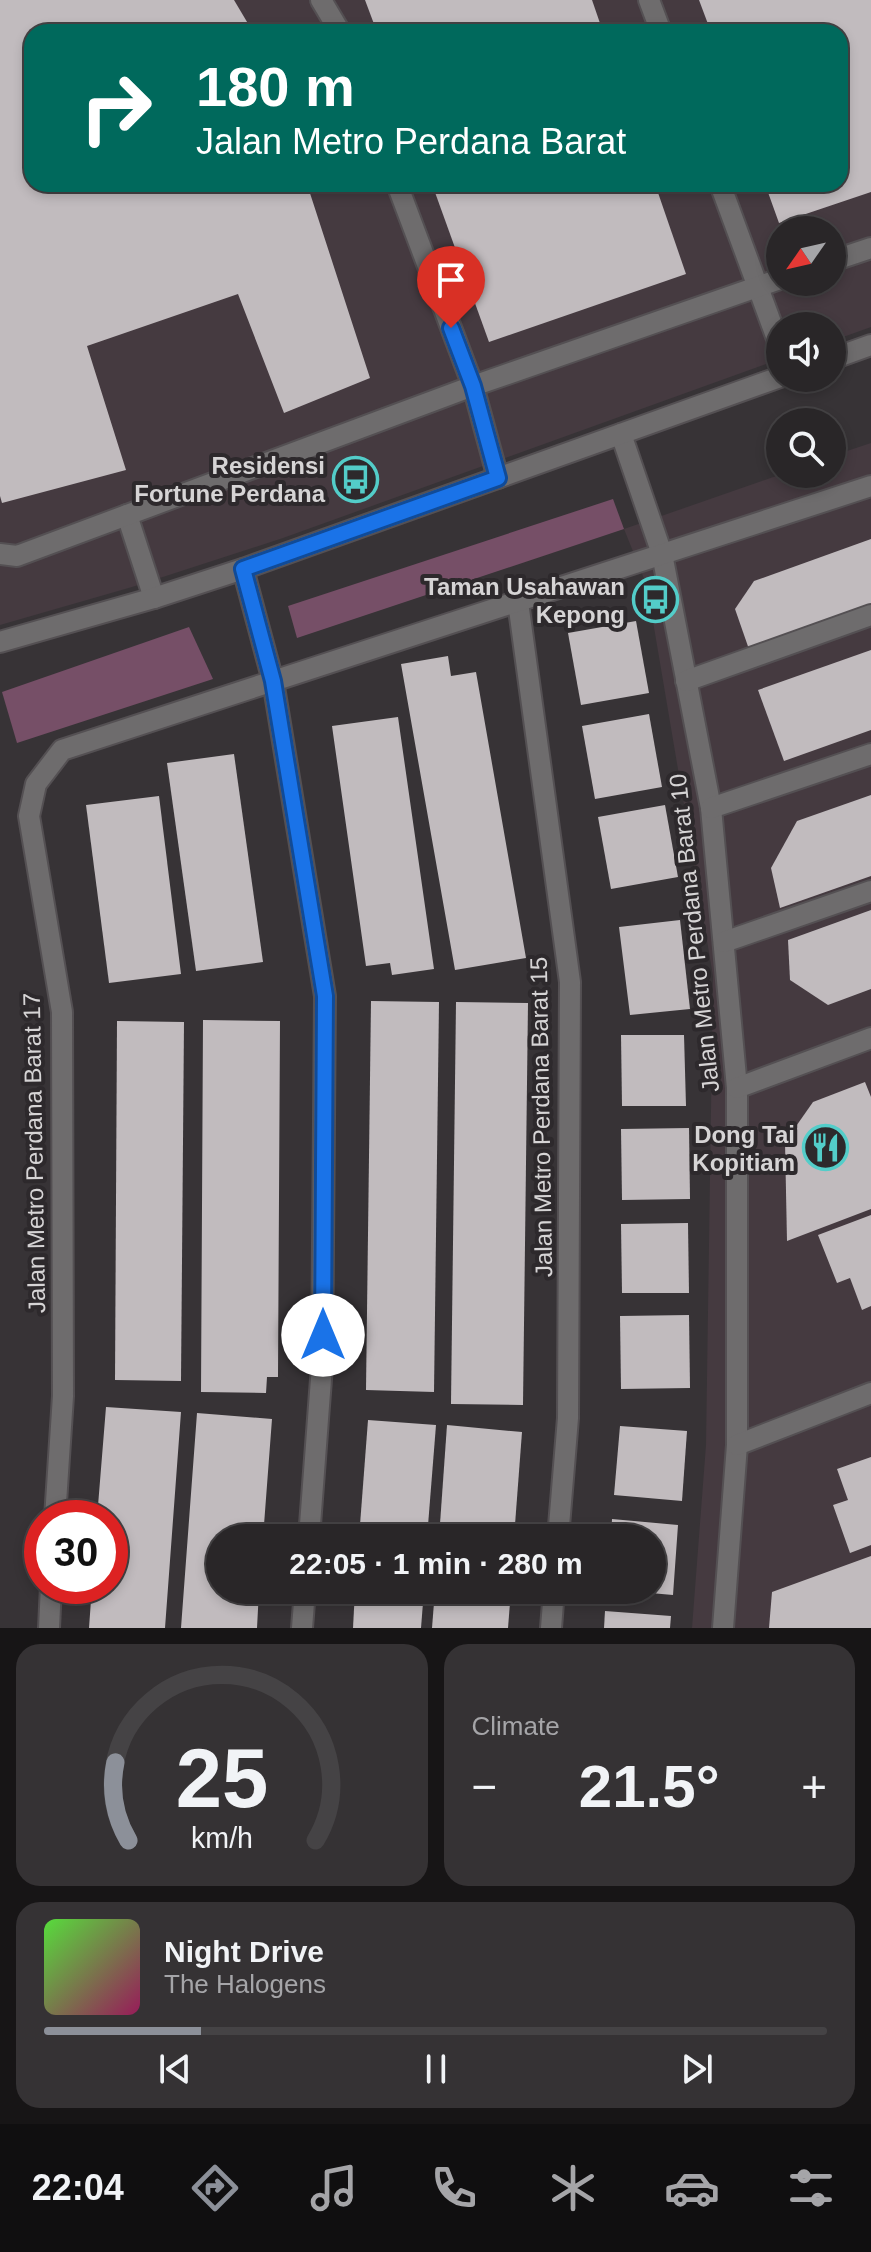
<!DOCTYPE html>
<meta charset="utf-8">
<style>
body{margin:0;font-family:Helvetica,sans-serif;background:#353234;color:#f1f3f6;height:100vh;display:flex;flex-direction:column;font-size:30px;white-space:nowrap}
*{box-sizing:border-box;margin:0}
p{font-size:26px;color:#a5a5a8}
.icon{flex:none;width:44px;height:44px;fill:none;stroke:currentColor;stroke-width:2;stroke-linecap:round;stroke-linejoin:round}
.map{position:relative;height:1628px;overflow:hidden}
.panel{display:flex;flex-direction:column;gap:16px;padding:16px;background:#171516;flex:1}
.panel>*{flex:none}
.guide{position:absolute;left:24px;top:24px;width:824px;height:168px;border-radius:24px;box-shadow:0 4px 12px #0003,0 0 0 2px #454345;background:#00695c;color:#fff;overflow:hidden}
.needle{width:52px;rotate:236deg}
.tools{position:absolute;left:766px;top:216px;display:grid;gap:16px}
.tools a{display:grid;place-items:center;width:80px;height:80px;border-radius:50%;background:#292628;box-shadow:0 4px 12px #0003,0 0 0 2px #454345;font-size:40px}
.speed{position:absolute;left:24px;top:1500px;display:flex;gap:16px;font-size:40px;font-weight:700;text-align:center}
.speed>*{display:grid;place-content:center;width:104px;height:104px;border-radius:50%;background:#292628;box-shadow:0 4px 12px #0003,0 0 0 2px #454345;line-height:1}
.speed .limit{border:12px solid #d22;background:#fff;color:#111}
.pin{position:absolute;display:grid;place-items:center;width:68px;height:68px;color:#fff;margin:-82px -34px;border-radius:50% 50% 50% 0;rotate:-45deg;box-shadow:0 0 8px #0007}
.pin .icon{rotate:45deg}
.me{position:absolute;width:88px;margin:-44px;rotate:0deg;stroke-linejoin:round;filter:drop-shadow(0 0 6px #0008)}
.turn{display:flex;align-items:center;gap:28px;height:168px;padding:0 40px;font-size:36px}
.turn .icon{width:104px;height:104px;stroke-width:2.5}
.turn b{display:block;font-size:56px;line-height:68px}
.big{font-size:60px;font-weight:600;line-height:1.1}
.panel .card{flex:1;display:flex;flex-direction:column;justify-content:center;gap:12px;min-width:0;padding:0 28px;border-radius:24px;background:#353234}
.panel .dial{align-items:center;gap:0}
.dial svg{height:208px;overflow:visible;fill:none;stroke:#454345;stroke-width:7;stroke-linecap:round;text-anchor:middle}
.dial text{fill:#f1f3f6;stroke:none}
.song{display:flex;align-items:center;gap:24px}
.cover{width:96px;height:96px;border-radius:12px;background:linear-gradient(135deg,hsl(110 70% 55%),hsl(330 70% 35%))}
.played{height:8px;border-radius:4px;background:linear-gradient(90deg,#8c9099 20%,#454345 20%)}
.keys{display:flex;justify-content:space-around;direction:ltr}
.heat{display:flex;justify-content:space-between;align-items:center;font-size:44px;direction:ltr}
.panel .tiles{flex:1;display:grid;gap:16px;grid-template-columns:1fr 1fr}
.card:last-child{grid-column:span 2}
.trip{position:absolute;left:206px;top:1524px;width:460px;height:80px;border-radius:40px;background:#292628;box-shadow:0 4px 12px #0003,0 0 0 2px #454345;font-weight:600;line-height:80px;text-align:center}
.dock{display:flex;height:128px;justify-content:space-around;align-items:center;background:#100f10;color:#a5a5a8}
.dock .icon{width:56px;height:56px}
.dock .selected{color:#8c9099}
.dock b{font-size:36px;color:#f1f3f6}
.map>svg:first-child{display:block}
</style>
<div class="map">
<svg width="871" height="1628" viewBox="0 0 871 1628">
<rect width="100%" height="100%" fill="#373336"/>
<!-- built -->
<g fill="#453a40" fill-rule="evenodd">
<path d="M0 0H871V327L832 341V326H780V359L283 538 132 587 0 625ZM32 32H840V184H32ZM780 230H832V282H780Z"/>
<polygon points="871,443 871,1628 692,1628 706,1445 713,976 647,586 624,529 782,474 832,474 832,456"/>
</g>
<!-- green -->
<g fill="#764f67">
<polygon points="613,499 624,529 297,638 288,606"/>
<polygon points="189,627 213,679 17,743 2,692"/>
</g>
<!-- building -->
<g fill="#c1bbbe">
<polygon points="0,0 234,0 253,32 32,32 32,184 307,184 370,378 284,413 238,294 87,346 126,470 2,503 0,496"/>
<polygon points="365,0 592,0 603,32 377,32"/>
<polygon points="699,0 871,0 871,192 779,223 765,184 840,184 840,32 711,32"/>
<polygon points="432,184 655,184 686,274 489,342"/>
<polygon points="871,539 871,612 751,655 735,609 754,581"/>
<polygon points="636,621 649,693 581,705 568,633"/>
<polygon points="871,650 871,730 784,761 758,690"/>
<polygon points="448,656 451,676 476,672 526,958 455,970 401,664"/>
<polygon points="649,714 662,787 595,799 582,726"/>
<polygon points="398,717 434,969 392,975 390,963 366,966 332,726"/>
<polygon points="234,754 263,962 196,971 167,763"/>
<polygon points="871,795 871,876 780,908 771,868 797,821"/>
<polygon points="159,796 181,974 109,983 86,805"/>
<polygon points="665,805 678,877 611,889 598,817"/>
<polygon points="871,910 871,989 828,1005 790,980 788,940"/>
<polygon points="680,920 690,1009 630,1015 619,927"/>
<polygon points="371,1001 439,1002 434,1392 366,1390"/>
<polygon points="456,1002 528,1003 523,1405 451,1404"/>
<polygon points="203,1020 280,1021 278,1377 267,1377 266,1393 201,1392"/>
<polygon points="117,1021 184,1022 181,1381 115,1380"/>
<polygon points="621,1035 684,1035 686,1106 622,1106"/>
<polygon points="865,1082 871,1097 871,1209 787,1241 785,1142 813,1102"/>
<polygon points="689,1128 690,1199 622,1200 621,1129"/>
<polygon points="871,1215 871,1306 862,1310 850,1278 837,1283 818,1235"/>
<polygon points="688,1223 689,1293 622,1293 621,1224"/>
<polygon points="689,1315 690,1388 621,1389 620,1316"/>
<polygon points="106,1407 181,1412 165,1628 89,1628 92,1586 110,1586 110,1518 97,1518"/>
<polygon points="197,1413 272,1419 263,1538 220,1538 220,1590 259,1590 257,1628 181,1628"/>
<polygon points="368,1420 436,1425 427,1538 359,1538"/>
<polygon points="447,1425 522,1432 514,1538 439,1538"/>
<polygon points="620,1426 687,1431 682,1501 614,1495"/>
<polygon points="871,1457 871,1545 850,1553 833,1505 848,1500 837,1469"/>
<polygon points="612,1519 678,1525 673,1595 639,1592 639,1590 652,1590 652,1538 611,1538"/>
<polygon points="871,1556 871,1628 769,1628 772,1592"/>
<polygon points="355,1590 424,1590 421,1628 353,1628"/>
<polygon points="435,1590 511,1590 508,1628 432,1628"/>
<polygon points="605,1611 671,1616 670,1628 604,1628"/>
</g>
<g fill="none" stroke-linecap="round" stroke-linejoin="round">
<defs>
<g id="minor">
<polyline points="321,0 340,32"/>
<polyline points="649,0 661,32"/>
<polyline points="397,184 473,386 498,478"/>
<polyline points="720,184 780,347"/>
<polyline points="832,261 871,248"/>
<polyline points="832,359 871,345"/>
<polyline points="621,434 662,554 711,808 737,1088 737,1445 723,1628"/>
<polyline points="127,515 154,598"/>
<polyline points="0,554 17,556 473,386 780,279"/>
<polyline points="243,569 273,681 325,996 322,1366 309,1538"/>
<polyline points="518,602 570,982 568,1418 558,1538"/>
<polyline points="0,642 154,598 243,569 780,377"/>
<polyline points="686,681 871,615"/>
<polyline points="711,808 871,754"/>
<polyline points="724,942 871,891"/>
<polyline points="737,1088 871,1038"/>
<polyline points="737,1445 871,1393"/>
<polyline points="55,1518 63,1396 62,1012 29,816 36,784 62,750 871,486"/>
<polyline points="49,1628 51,1586"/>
<polyline points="302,1628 305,1590"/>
<polyline points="551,1628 554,1590"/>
</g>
</defs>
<!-- minor casing -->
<use href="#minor" stroke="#545053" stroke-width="24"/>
<!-- minor -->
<use href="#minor" stroke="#6e6c6d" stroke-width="20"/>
</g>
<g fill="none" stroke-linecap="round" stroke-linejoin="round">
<defs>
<polyline id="route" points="323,1335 325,996 273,681 243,569 498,478 473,386 451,328"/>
</defs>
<!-- route casing -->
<use href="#route" stroke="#114b97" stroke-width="20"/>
<!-- route -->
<use href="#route" stroke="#1a73e8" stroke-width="14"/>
</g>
<!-- icons -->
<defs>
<symbol id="bus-ring" viewBox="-11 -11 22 22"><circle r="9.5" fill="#2d292c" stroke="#53cdc9" stroke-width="1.5"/><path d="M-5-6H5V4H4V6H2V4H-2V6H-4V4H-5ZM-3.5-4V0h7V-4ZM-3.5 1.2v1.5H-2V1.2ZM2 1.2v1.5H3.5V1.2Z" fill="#53cdc9"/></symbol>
<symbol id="restaurant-ring" viewBox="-11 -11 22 22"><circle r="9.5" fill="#2d292c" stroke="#53cdc9" stroke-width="1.5"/><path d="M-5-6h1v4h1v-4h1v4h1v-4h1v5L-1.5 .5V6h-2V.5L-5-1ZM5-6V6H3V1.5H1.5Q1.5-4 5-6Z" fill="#53cdc9"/></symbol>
</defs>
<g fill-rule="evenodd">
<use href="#bus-ring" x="330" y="454" width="51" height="51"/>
<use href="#bus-ring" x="630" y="574" width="51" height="51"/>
<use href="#restaurant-ring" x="800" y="1122" width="51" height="51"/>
</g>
<g text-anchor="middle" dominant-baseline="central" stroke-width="8" stroke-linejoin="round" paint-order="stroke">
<!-- poi labels -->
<g font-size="24" font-weight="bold" fill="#d6d4d5" stroke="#2d292c" text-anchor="end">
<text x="325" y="465">Residensi<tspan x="325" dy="28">Fortune Perdana</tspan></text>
<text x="625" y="586">Taman Usahawan<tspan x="625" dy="28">Kepong</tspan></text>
<text x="795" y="1134">Dong Tai<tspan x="795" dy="28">Kopitiam</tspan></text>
</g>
<!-- street labels -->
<g font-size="24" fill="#d6d4d5" stroke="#2d292c">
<text transform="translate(694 933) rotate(-96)">Jalan Metro Perdana Barat 10</text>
<text transform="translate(541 1117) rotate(-91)">Jalan Metro Perdana Barat 15</text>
<text transform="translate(34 1153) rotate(-91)">Jalan Metro Perdana Barat 17</text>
</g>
</g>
</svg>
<div class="tools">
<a><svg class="needle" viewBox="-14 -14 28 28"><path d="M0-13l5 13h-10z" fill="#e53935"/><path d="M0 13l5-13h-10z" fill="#a5a5a8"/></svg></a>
<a><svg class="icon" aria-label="sound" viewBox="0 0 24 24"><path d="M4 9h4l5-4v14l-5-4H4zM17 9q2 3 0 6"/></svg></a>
<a><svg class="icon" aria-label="search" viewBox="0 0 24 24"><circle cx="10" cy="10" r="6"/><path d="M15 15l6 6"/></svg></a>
</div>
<div class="speed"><div class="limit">30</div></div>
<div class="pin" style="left:451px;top:328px;background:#d93025"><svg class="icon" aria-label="arrive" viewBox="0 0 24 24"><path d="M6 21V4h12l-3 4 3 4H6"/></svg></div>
<svg class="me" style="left:323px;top:1335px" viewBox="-20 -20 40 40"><circle r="19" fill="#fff"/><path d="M0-13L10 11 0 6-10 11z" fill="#1a73e8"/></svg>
<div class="trip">22:05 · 1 min · 280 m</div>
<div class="guide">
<div class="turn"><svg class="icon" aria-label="right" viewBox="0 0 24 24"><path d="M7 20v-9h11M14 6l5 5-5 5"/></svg><div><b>180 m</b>Jalan Metro Perdana Barat</div></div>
</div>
</div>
<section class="panel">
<div class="tiles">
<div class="card dial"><svg viewBox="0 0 100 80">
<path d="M14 69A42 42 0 1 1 86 69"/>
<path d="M14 69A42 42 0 0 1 9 39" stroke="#8c9099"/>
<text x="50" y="56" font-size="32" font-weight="700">25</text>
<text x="50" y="72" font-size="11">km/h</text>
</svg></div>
<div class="card"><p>Climate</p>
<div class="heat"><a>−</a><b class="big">21.5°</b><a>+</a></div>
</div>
<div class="card">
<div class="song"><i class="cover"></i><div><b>Night Drive</b><p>The Halogens</p></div></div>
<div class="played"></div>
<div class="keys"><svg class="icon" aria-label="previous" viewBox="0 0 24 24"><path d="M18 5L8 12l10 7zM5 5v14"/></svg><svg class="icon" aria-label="pause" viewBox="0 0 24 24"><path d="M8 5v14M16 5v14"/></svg><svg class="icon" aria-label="next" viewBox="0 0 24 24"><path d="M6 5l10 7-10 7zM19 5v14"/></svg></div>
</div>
</div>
</section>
<nav class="dock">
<b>22:04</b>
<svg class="icon selected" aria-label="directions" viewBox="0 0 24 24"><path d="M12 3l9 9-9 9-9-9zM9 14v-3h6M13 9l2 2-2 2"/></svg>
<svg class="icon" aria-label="music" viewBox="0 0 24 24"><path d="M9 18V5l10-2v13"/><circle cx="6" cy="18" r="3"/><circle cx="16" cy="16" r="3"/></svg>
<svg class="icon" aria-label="phone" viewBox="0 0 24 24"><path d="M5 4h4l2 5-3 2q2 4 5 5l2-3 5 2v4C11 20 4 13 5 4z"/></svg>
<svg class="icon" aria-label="climate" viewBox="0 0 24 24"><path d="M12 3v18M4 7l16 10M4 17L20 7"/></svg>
<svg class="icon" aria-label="car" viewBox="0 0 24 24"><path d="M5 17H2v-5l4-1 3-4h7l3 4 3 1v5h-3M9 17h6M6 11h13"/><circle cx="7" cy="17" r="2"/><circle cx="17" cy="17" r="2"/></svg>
<svg class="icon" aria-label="filters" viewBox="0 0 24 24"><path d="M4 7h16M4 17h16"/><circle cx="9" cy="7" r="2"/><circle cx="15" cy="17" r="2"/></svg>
</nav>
